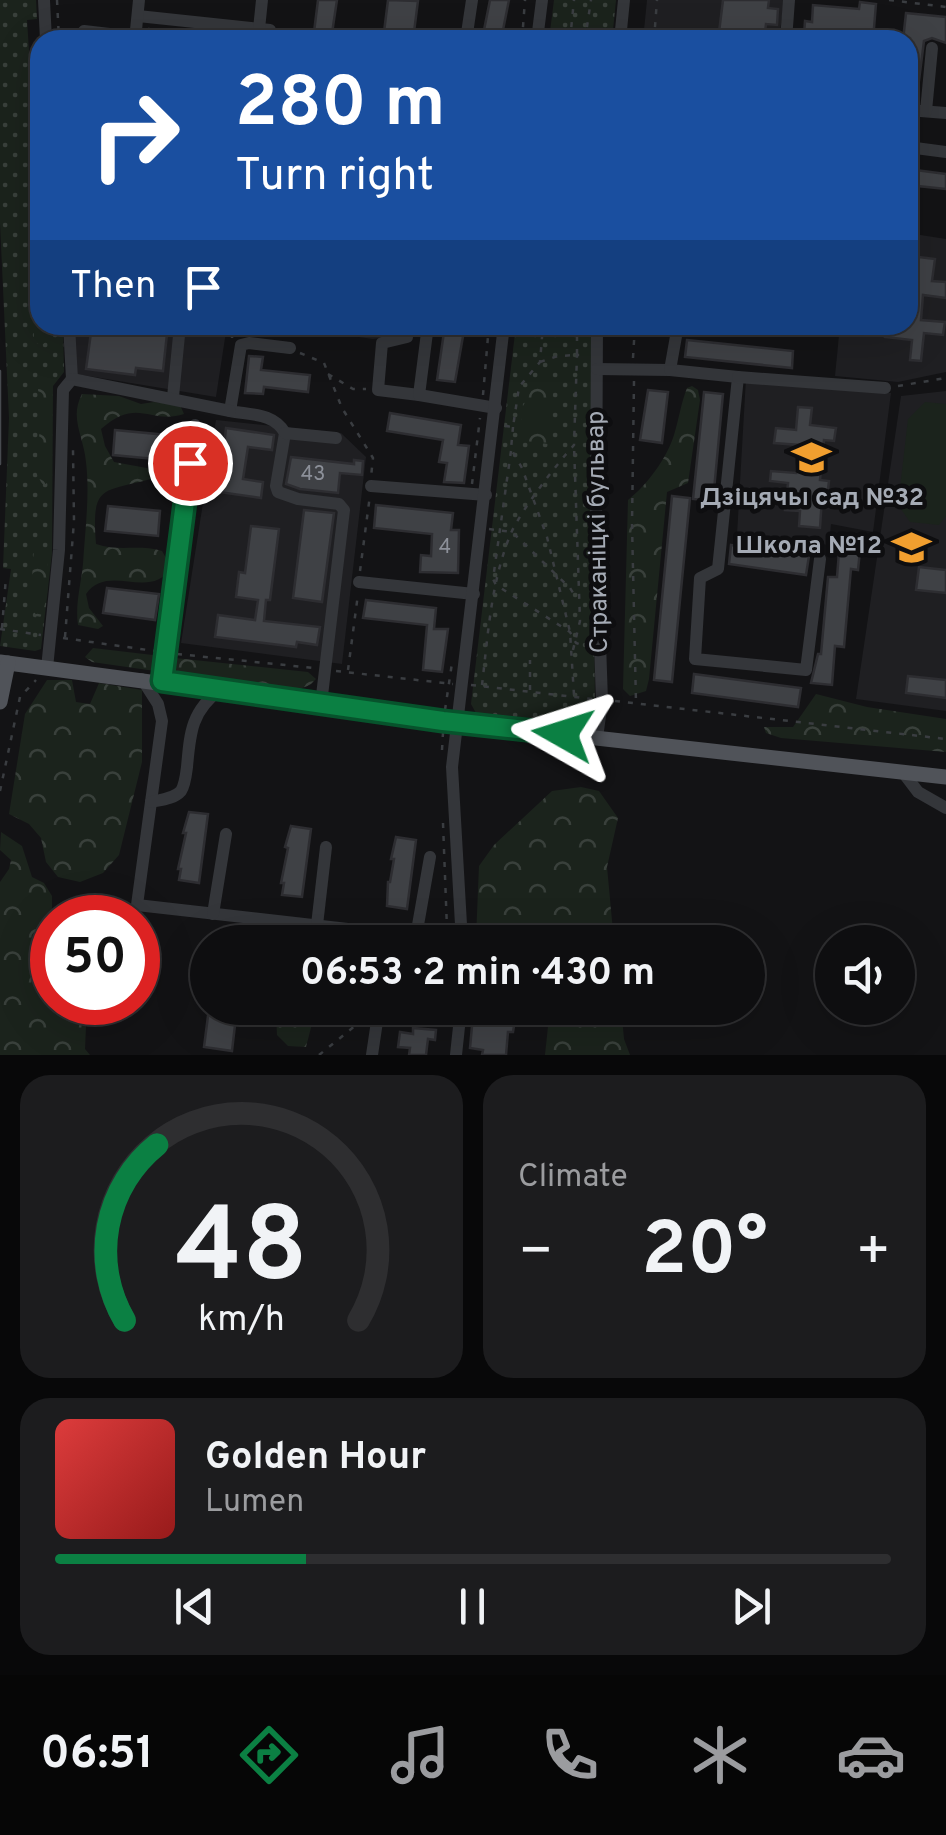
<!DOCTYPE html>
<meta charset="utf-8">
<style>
body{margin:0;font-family:Overpass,sans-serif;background:#1c1c1e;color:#f1f3f6;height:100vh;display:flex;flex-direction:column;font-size:38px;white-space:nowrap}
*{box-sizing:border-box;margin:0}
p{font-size:32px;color:#9b9c9f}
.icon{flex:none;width:55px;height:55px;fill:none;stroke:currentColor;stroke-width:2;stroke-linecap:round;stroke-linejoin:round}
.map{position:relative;height:1055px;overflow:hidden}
.sheet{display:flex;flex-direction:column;gap:20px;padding:20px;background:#080809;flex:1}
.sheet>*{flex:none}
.top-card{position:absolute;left:30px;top:30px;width:888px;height:305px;border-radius:30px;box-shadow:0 10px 40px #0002,0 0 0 2px #2e2e30;background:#1a4fa0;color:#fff;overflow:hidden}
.fabs{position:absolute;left:815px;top:925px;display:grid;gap:20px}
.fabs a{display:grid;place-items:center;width:100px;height:100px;border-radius:50%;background:#0e0e10;box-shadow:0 10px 40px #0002,0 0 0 2px #2e2e30;font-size:50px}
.speed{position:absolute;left:30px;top:895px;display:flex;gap:20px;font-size:50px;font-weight:700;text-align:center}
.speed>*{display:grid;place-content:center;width:130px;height:130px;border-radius:50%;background:#0e0e10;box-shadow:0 10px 40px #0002,0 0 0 2px #2e2e30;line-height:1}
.speed .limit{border:15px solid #d22;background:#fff;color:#111}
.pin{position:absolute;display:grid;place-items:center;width:85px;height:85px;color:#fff;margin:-42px;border:5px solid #fff;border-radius:50%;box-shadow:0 2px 10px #0007}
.me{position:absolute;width:110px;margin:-55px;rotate:276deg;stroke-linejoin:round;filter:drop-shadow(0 0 8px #0008)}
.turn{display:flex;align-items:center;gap:35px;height:210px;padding:0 40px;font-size:45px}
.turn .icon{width:130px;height:130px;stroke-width:2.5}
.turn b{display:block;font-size:70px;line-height:85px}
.then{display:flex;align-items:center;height:95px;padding:0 40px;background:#0003;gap:20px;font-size:38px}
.big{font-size:75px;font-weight:700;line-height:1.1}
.sheet .tile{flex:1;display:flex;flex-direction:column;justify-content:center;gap:15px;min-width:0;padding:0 35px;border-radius:30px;background:#1c1c1e}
.sheet .dial{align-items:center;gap:0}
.dial svg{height:260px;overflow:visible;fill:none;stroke:#2e2e30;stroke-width:7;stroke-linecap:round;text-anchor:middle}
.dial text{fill:#f1f3f6;stroke:none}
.song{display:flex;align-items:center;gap:30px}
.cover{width:120px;height:120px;border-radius:15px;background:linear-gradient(135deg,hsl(0 70% 55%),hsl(0 70% 35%))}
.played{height:10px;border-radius:5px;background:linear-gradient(90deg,#0b8043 30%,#2e2e30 30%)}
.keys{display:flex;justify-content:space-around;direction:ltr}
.heat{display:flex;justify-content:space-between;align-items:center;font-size:55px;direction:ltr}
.sheet .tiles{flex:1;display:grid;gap:20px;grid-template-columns:1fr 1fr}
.tile:last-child{grid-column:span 2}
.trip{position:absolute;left:190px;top:925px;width:575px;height:100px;border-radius:50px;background:#0e0e10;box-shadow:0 10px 40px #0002,0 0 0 2px #2e2e30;font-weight:700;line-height:100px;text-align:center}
.tabs{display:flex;height:160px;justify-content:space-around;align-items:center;background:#060606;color:#9b9c9f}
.tabs .icon{width:70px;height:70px}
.tabs .current{color:#0b8043}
.tabs b{font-size:45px;color:#f1f3f6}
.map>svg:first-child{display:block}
</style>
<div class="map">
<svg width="946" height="1055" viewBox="0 0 946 1055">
<defs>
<pattern id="grass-dots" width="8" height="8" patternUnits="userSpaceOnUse" patternTransform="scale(2.5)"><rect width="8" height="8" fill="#1b231c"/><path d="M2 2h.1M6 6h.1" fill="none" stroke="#39403b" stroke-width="1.8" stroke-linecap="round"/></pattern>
<pattern id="forest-crowns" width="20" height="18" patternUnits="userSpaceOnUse" patternTransform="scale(2.5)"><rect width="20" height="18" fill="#1b231c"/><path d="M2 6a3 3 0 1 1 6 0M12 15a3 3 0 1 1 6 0" fill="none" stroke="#39403b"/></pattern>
</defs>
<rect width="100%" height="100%" fill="#131315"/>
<!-- built -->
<g fill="#1f1f22">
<polygon points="647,0 784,0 779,40 643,40"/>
<polygon points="908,233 946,239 946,372 898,382 835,376 840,325 908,325"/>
<polygon points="74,325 227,325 216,397 76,374"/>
<polygon points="273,325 404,325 402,335 373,339"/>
<polygon points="746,378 891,393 873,532 831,524 829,545 737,535"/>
<polygon points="946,391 946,711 856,699 901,396"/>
<polygon points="216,420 341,433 366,457 342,664 181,643"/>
</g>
<!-- grass -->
<g fill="url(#grass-dots)">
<polygon points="0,0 36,0 37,19 27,20 34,128 40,129 40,325 63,325 64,372 53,386 52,553 41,649 35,651 0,646 11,569 3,568 9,418 0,223"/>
<polygon points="554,0 616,0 612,40 549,40"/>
<polygon points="516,325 591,325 595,709 588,722 581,725 476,713 471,704"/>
</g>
<!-- forest -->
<g fill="url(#forest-crowns)">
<polygon points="36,238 40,238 40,325 48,325 49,339 43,344 34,344 33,269 29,255 30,245"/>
<polygon points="539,376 554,379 548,444 519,440 523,406"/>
<polygon points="42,378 48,383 49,477 46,484 42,484 36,472 42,404 38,390"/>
<path d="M692 386 698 390 700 400 688 483 667 492 649 679 646 691 630 696 623 689 628 500C647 485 667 458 674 435 679 419 681 403 687 388Z"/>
<path d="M82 394 119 396 141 404 154 402 180 405 184 414C150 425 138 396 101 429L105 446 114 462 152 469 154 478C103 493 91 482 96 544 118 552 139 544 162 551L171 567C151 602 108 562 86 594L89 608 103 626 98 629 78 625C75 604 81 585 83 564 85 532 90 494 86 462 84 437 69 418 82 394Z"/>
<path d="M39 547 45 550C51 569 49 607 37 622L31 593 34 548Z"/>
<polygon points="93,648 161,656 162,665 155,671 92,662 85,657"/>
<polygon points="175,658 308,672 316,679 310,685 297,690 177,673 173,668"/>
<polygon points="47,680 72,680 76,702 90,704 99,683 142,690 142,762 119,855 103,873 80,882 58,877 46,862 41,838 29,824 9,814 25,714"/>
<polygon points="816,694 867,707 946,719 946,752 781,738 766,733 764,727 793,727"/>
<polygon points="581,787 599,791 618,818 607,867 614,942 495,942 476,939 479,866 494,845 552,791"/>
<polygon points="1,832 22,846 32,877 44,883 52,896 52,1002 87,1003 85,1049 90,1055 0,1055 0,882 9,869 11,860 0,850"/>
<polygon points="276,1008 316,1008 306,1047 288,1046 277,1035"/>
<polygon points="550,1008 621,1008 624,1039 630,1055 545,1055"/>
</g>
<!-- pitch -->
<polygon fill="#1b231c" points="925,402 946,404 946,516 939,525 910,522 898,505 908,419"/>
<!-- building -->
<g fill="#3f4145" stroke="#2d2d31" stroke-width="2.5">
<polygon points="318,0 337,0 331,40 313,40"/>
<polygon points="388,0 418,1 413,40 383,40"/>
<polygon points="490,0 509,0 501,40 482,40"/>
<polygon points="723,0 769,0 768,8 778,9 777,25 766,24 764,40 718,40"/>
<polygon points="860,2 876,4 873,40 808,40 809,35 804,35 805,21 812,22 813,5 859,9"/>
<polygon points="906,13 946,17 946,43 932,38 924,41 917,96 908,95 908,40 903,40"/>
<polygon points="171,30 246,37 245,40 169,40"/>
<polygon points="908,169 946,174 946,189 908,185"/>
<polygon points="919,257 935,259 932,281 946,282 946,298 923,295 921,320 945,322 943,335 924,333 921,361 910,360 912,340 885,337 887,325 908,325 908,271 917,272"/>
<polygon points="92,325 168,325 163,371 136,368 135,375 86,369"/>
<polygon points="445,325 465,325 455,382 437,380"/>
<polygon points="687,340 793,351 792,368 685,357"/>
<polygon points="249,356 263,357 261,370 310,375 308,392 264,387 263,394 245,393"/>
<polygon points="648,390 668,392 662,443 640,440"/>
<polygon points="704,392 723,394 713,501 693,499"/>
<polygon points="798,407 812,408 810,425 836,428 834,441 824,440 820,480 829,481 827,499 822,498 820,528 799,526 800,511 785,510 788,483 770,481 771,471 796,473 799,445 774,443 776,428 796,430"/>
<polygon points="390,413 461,425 458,445 469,446 464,483 444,482 447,463 439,462 443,440 387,431"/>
<polygon points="226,428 274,435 272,450 248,447 243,479 263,482 261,498 219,492"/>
<polygon points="115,430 167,435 165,460 113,455"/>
<polygon points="291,457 354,464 354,460 363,461 362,475 340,473 338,493 300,489 286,484"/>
<polygon points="672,496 690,498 672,682 654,680"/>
<polygon points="376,505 453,513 451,530 459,530 458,573 420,572 421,555 431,556 432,534 374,528"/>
<polygon points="108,506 160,511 158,536 105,531"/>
<polygon points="304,510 334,513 322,602 293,598"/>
<polygon points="251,526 279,529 270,600 266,600 264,621 320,627 317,645 297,642 296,647 215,637 218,615 255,620 258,600 236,597 239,572 245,573"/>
<polygon points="840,539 861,541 858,570 851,569 844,647 835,646 832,685 811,683 818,654 821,654 828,577 837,577"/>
<polygon points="731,545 809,556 806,575 729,564"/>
<polygon points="919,567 946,570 946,593 916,590"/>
<polygon points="107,588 159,594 155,620 103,613"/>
<polygon points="366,600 436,608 434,629 448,629 442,672 423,670 427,625 363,618"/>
<polygon points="694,674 801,688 798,707 692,693"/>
<polygon points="908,676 946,680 946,698 906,693"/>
<polygon points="189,812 208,814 199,883 179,880 181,869 178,869 186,833 183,833"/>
<polygon points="291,826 311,829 302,897 282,895 284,883 281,883 288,848 285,847"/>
<polygon points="396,837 416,840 407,909 387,906 388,882 390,882 394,859 391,859"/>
<polygon points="209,1008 237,1008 232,1051 204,1047"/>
<polygon points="489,1008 540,1008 538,1022 515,1020 513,1032 508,1032 506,1055 482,1055 483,1050 470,1048 473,1015 488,1017"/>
<polygon points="413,1028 436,1030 435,1040 428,1039 426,1055 409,1055 410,1048 398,1047 400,1032 413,1034"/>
</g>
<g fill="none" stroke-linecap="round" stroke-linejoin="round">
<!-- path -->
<g stroke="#3a3d41" stroke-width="2.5" stroke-dasharray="5 8" stroke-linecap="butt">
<polyline points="57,0 59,40"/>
<polyline points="889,0 946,7"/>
<polyline points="148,28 153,40"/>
<polyline points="522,40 525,0"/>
<polyline points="570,40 574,0"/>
<polyline points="585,40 591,0"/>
<polyline points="654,40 657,0"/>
<polyline points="232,338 233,325"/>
<polyline points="300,353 324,363 342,408 373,458 371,477"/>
<polyline points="633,358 635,325"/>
<polyline points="540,362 558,356 577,355 577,325"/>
<polyline points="328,374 353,389 366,389"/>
<polyline points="634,381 632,524 636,703"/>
<polyline points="898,386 946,378"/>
<polyline points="483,395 489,325"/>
<polyline points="505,426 513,427 519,387 540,362 543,325"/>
<polyline points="513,427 511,449 522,468 547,537 570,632 574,695"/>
<polyline points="511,451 493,579 496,585 570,632 576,643 591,648"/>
<polyline points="472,484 480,418"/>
<polyline points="489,529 512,532 570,588 577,599"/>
<polyline points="360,571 370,495"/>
<polyline points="2,628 6,577"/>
<polyline points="0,629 41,635"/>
<polyline points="65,637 74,521 73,450"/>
<polyline points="63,638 155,651"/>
<polyline points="573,650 580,621 574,445"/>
<polyline points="177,654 314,668"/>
<polyline points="348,670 358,594"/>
<polyline points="336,671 453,684"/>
<polyline points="471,685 592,699"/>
<path d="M482 685C488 635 491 581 511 533 522 509 556 465 574 445L577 355H585"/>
<polyline points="530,690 530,660"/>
<polyline points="615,701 946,739"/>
<polyline points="445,710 452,663"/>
<polyline points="442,750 443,733"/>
<polyline points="0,791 20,697 36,680"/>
<polyline points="443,823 447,929"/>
<polyline points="420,1008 440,1010 440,1008"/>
<polyline points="319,1055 366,1017"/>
</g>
<!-- minor -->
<g stroke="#34363a" stroke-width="12">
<polyline points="44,0 46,40"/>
<polyline points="138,16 270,30"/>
<polyline points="259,29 262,0"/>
<polyline points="84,31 135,37"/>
<polyline points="135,40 139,0"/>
<polyline points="466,40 472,0"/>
<polyline points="537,40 542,0"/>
<polyline points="620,40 624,0"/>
<polyline points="786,40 789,0"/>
<polyline points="908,110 946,113"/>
<polyline points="926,111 932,48"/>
<polyline points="908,147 946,152"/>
<polyline points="69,325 72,379"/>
<polyline points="408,325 407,337 382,343 378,390 419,395"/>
<polyline points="428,325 419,395 496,408"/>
<polyline points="597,325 596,527 602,701 597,738"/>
<path d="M290 348 249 343 241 345 230 411C251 415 274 413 285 433L276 486 278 492 298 499 339 504 344 510 321 704"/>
<polyline points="597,369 670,370 738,377 718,569 700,578 695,659 806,670 820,559"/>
<polyline points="670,370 678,325"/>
<polyline points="738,377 885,388"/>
<polyline points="173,397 180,325"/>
<polyline points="285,433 336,438"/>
<polyline points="371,486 486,495"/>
<polyline points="359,582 474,594"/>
<polyline points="47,668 59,550 63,390 72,379 230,411"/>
<polyline points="142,679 158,704 162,721 137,905 462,942"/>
<polyline points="162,681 195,425"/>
<polyline points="902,771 918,792 946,808"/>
<path d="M151 802C160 800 174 799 181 791 185 785 186 775 187 767 190 733 191 711 221 689"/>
<polyline points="213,914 226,834"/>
<polyline points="317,925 326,847"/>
<polyline points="415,942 430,857"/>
<polyline points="462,942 452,767 504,325"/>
<polyline points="372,1055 379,1008"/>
<polyline points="456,1055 461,1008"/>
</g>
<!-- major -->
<g stroke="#505359" stroke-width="15">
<polyline points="0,662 443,721 946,777"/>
<polyline points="0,702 8,663"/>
</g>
<!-- tram -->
<polyline stroke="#474a4f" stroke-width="2.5" points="0,371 0,464"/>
</g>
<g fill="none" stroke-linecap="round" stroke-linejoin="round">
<defs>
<polyline id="route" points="190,463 162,681 443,721 563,734"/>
</defs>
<!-- route casing -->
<use href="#route" stroke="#07532c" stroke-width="25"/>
<!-- route -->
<use href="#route" stroke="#0b8043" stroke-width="18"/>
</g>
<!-- icons -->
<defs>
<symbol id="school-bare" viewBox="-9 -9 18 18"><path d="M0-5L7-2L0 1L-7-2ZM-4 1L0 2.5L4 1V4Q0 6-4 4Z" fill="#f19f2f" stroke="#0e0e10" stroke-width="2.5" paint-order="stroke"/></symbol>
</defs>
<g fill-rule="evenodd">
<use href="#school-bare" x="784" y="430" width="55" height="55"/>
<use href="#school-bare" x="884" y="520" width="55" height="55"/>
</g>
<g text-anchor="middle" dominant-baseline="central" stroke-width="9" stroke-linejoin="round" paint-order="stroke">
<!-- number labels -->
<g font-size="20" fill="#8c9099">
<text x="313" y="475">43</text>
<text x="445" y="548">4</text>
</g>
<!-- poi labels -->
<g font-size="25" font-weight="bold" fill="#a5abb5" stroke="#0e0e10">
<text x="812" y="499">Дзіцячы сад №32</text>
<text x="882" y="547" text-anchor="end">Школа №12</text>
</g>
<!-- street labels -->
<g font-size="25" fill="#a5abb5" stroke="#0e0e10">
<text transform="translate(599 532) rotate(-91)">Страканіцкі бульвар</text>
</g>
</g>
</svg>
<div class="fabs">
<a><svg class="icon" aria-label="sound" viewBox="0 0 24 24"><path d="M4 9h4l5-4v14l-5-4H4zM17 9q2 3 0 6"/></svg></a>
</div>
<div class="speed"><div class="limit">50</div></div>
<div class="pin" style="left:190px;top:463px;background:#d93025"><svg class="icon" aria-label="arrive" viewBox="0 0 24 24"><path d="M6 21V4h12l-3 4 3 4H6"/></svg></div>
<svg class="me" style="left:563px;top:734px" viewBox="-20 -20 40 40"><path d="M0-17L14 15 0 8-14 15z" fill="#0b8043" stroke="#fff" stroke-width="4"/></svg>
<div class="trip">06:53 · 2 min · 430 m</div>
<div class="top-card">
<div class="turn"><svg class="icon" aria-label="right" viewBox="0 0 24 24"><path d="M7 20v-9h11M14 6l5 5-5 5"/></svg><div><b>280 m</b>Turn right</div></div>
<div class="then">Then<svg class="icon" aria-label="arrive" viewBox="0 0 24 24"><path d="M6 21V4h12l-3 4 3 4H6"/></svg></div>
</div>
</div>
<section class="sheet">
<div class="tiles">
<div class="tile dial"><svg viewBox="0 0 100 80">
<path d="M14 69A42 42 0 1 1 86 69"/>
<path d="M14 69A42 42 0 0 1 24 15" stroke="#0b8043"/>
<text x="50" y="56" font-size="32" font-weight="700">48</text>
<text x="50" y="72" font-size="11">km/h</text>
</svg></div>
<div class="tile"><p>Climate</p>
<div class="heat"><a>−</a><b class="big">20°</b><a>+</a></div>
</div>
<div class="tile">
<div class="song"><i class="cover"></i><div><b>Golden Hour</b><p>Lumen</p></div></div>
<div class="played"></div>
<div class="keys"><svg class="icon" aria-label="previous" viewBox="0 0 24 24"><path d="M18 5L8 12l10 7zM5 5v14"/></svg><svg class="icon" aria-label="pause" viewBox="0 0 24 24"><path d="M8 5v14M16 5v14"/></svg><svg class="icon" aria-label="next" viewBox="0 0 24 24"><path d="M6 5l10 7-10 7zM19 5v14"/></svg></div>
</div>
</div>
</section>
<nav class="tabs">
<b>06:51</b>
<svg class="icon current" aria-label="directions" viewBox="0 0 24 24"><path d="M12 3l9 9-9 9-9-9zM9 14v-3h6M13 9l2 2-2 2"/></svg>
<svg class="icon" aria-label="music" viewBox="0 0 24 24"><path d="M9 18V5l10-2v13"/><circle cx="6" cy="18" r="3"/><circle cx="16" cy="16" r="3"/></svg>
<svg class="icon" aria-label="phone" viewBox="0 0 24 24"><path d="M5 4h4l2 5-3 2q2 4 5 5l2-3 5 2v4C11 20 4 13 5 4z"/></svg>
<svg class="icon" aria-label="climate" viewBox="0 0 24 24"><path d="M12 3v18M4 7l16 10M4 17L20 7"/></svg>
<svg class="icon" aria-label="car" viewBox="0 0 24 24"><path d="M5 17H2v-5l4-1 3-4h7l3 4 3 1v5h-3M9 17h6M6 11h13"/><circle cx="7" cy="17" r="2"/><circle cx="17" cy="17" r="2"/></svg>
</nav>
